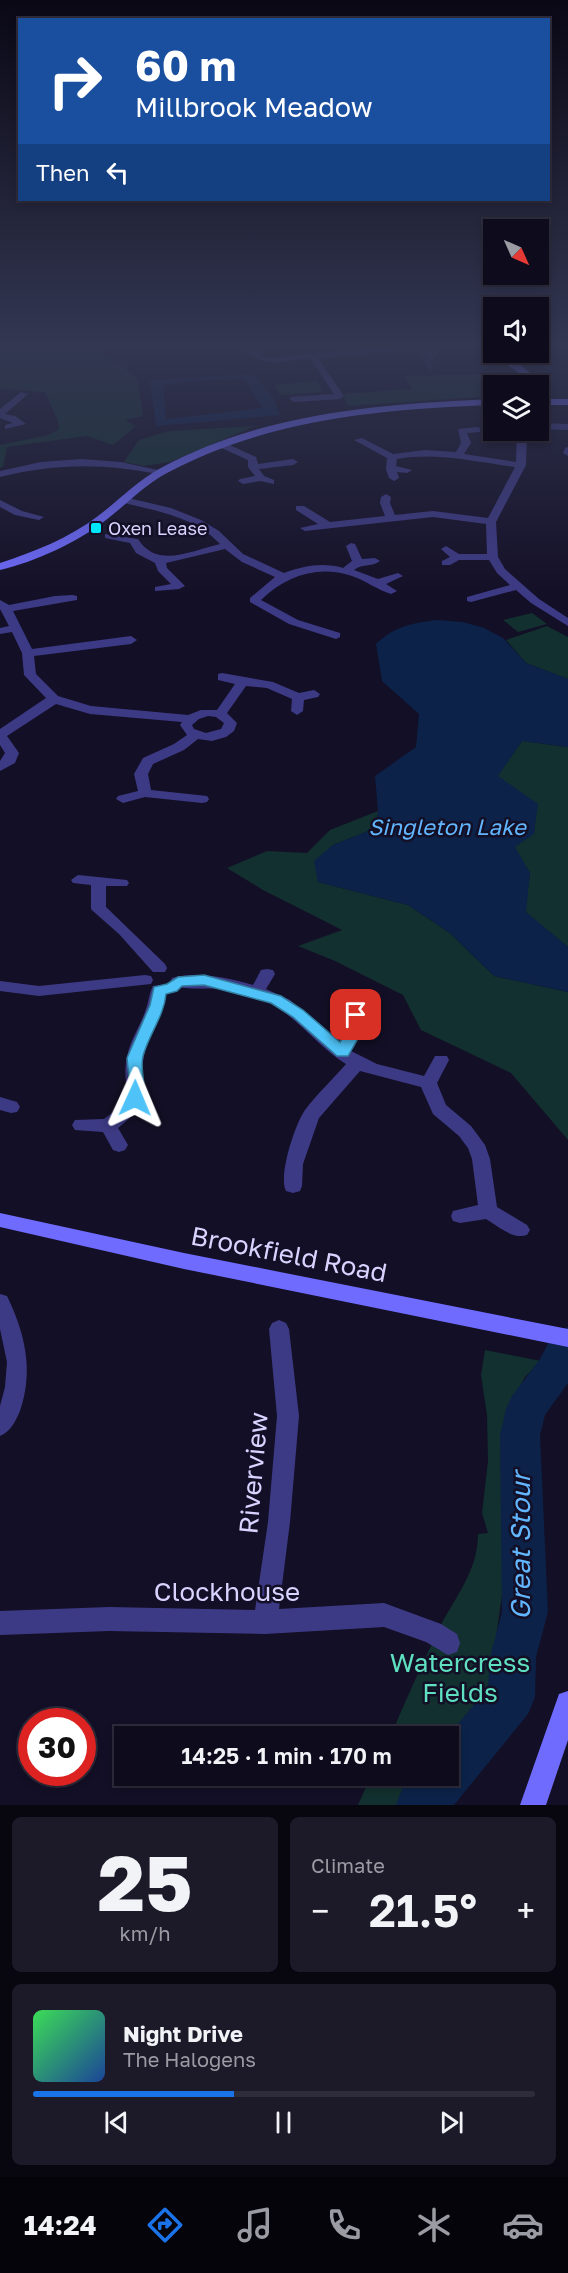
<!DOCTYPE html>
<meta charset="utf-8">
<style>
body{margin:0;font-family:"Golos Text",sans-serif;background:#1c1929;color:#f1f3f6;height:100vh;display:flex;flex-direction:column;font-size:22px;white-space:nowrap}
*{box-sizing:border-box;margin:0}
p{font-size:20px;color:#9b9ba3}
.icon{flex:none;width:33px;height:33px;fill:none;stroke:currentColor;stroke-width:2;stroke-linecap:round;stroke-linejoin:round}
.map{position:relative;height:1805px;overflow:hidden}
.sheet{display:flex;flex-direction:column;gap:12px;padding:12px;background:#08060f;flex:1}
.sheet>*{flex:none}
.top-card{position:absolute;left:18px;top:18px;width:532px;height:183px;border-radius:0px;box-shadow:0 3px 9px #0003,0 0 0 2px #2e2b3b;background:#1a4fa0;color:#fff;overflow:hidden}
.needle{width:39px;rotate:135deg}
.buttons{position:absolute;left:483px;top:219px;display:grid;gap:12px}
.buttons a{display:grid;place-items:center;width:66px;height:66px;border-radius:0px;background:#0e0b1c;box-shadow:0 3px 9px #0003,0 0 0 2px #2e2b3b;font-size:30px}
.speed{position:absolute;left:18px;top:1708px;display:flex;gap:12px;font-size:30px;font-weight:700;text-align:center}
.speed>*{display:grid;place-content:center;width:78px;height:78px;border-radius:50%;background:#0e0b1c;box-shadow:0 3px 9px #0003,0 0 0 2px #2e2b3b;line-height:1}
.speed .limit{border:9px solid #d22;background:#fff;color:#111}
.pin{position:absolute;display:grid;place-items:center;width:51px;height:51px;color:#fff;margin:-26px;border-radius:12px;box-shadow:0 3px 9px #0006}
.me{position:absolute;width:66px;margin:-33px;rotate:1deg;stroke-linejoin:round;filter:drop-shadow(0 0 4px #0008)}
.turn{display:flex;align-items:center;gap:21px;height:126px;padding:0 18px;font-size:27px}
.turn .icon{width:78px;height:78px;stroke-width:2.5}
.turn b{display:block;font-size:42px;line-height:51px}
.then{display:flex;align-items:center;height:57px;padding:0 18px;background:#0003;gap:12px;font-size:22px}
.big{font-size:45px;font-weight:600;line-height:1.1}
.sheet .tile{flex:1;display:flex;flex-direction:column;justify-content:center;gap:9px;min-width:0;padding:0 21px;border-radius:9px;background:#1c1929}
.sheet .dial{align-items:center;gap:0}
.dial b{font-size:78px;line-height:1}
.song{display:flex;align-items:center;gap:18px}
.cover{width:72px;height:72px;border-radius:9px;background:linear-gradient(135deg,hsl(130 70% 55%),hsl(220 70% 35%))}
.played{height:6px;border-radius:3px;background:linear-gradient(90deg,#1a73e8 40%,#2e2b3b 40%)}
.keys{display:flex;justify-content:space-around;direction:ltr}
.heat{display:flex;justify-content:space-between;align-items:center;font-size:33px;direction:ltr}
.sheet .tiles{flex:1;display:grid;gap:12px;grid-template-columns:1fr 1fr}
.tile:last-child{grid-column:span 2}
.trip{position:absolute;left:114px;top:1726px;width:345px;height:60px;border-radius:0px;background:#0e0b1c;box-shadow:0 3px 9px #0003,0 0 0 2px #2e2b3b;font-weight:600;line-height:60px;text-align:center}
.tab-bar{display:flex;height:96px;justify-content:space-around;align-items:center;background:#06040b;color:#9b9ba3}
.tab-bar .icon{width:42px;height:42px}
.tab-bar .on{color:#1a73e8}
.tab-bar b{font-size:27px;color:#f1f3f6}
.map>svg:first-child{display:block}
</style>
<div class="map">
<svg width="568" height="1805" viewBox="0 0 568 1805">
<rect width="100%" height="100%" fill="#130f26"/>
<!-- green -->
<g fill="#12302f">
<polygon points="26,343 90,343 137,378 143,416 125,420 136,426 113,445 87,436 7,447 3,467 0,468 0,445 48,435 59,429 58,421 45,392 0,389 0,346"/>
<polygon points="495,374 502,385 494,386 493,396 347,406 344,394 412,389 404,376"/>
<polygon points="317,381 323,392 281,395 274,385"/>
<polygon points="255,426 170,462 144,466 124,462 139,440 168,431"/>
<polygon points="532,613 547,624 518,632 503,620"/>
<polygon points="547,626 568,637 568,679 526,663 506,640"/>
<polygon points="522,741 568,747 568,947 525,912 530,873 514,847 497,776"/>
<polygon points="378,811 376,828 333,845 318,882 408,905 450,933 494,976 568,992 568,1140 511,1073 421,1030 403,995 335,961 298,946 342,930 263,890 227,868 267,851 307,853 330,830"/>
<path d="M485 1350 541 1361 525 1377 519 1388 510 1416 509 1434 512 1526 494 1651 500 1672 501 1686 491 1701 449 1742 448 1737H390C406 1700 422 1663 440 1627 456 1595 478 1571 478 1534L488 1533 482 1513 488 1461 487 1415 481 1375Z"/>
<polygon points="371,1776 421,1776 402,1805 358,1805"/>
</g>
<!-- water -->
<g fill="#0c2248" fill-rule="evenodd">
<path d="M253 374 273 398 280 415 156 426 150 380ZM244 378 262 408 166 419 163 384Z"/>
<path d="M437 620 463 622 484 628 503 638 526 663 568 679V747L522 741 498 776 538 804 534 834 515 847 530 873 526 912 568 947V992L494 976 450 933 408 905 318 882 314 861 333 845 376 828 378 811 375 776 416 747 419 714 382 681 376 644C395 626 412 623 437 620Z"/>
</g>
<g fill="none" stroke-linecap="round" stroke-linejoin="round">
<!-- river -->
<polygon fill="#0c2248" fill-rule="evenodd" points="568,1327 568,1383 545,1415 540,1435 548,1612 536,1657 535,1697 528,1714 454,1805 396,1805 403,1787 414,1776 448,1776 447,1737 488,1688 490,1657 502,1612 500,1435 506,1409 512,1396 540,1359 554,1332"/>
<!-- street -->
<g fill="#3d3a85" fill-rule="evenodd">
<path d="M238 343H247L262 356 268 358 372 348 486 343 482 345 318 358 344 396 340 399 294 402 290 399 291 397 334 394 310 358C278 362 262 370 238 343Z"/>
<polygon points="550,343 565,343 538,350 538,345"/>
<polygon points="21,392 28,394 5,414 15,416 26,424 5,429 5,425 13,423 0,418 0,409"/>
<polygon points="538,423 568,424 568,430 538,429"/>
<path d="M477 427 480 428V432L467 433 471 443 464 454 516 462 517 430H527L526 465 496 522 498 557 505 569 539 599 568 618V626L531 603 516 590 471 602 467 601V597L510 585 497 573 489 560H459L450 565H442V561L450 557 441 549 446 546 459 554H487L486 524 433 517 305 531 300 528 318 524 296 510V506H304L330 522 385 516 380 503 381 497 386 494 391 497 390 503 395 515 433 511 488 518 515 467C475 462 437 452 397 459L396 466 412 470 407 473 397 472 399 478 394 481 389 478 386 469 387 458 354 440 362 438 393 454 425 450 456 452 461 443 458 429Z"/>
<polygon points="217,442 223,442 256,457 258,464 293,459 298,462 293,465 259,469 264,476 274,480 274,484 260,481 243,484 238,481 240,479 255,476 248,467 248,460 217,446"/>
<polygon points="568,447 568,456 563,453 565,448"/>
<path d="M81 459 121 462 167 472 162 475C106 463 55 463 0 477V471L41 462Z"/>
<path d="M124 497 171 508 201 520 219 531 243 554 284 573C303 566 323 562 343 568L352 561 346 546 351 543 355 544 362 559 375 558 380 561C373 567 363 563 354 570L378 579 398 573 403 576 386 584 397 591 391 594C378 590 366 581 352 576 318 565 287 575 261 600L298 620 340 633V637L336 639 289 624 250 602V598L275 577 242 562 225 549 166 563 167 568 185 586 179 589 155 591V587L171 584 158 571 155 563 136 553 130 543 105 538V534L138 539C157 569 190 551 220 544 194 516 156 511 120 502V498Z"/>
<polygon points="0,500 22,511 44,517 39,520 15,515 0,507"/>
<path d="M73 595 77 596V600L13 611 32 649 131 636 137 640 131 644 34 656 36 674 58 696 91 706 188 715 201 710H217L235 684 218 680V674L222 673 273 682 299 693 314 690 320 694 318 697 304 700 303 711 297 715 291 711 292 699 267 688 246 686 227 713 237 723 234 731 226 737 212 741 198 739 184 750 153 764 148 774 151 790 207 796 209 799 207 802 202 803 145 797 123 803 116 799 118 796 138 791 134 774 143 758 174 744 187 735 180 725 182 722 90 714 56 704 7 736 19 753 15 763 0 771V761L5 753 0 745V729L46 698 24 675 22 653 12 632 0 634V628L9 626 0 609V600L9 605 55 596ZM208 716 216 717 224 723 221 729 206 733 194 729 192 725 199 719Z"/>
<polygon points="78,875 127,880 129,883 127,886 106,886 106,907 165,964 167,968 165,972 153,972 119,934 94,912 91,909 91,885 73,883 71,880"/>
<path d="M267 969 273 970 275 974 266 989 290 1000 339 1042 348 1028V1002L350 998H362C371 1016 360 1035 351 1051L377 1064 424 1076 435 1056H447L449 1060 437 1083 446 1105 471 1126 485 1145 490 1159 497 1207 527 1225 530 1230 527 1235C513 1240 498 1226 486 1219L460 1223 453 1221 451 1216 453 1211 478 1205 472 1159 468 1148 459 1136 433 1114 421 1087 360 1071 319 1118 303 1164 302 1186 300 1191 293 1193 286 1191C278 1176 295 1124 305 1110 317 1094 333 1079 346 1064 321 1049 303 1024 278 1008 268 1001 256 998 246 994 222 984 195 992 172 986L170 982 172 978C197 971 228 978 253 985L261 970Z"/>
<polygon points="145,975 151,976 153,980 151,984 39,996 0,991 0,981 39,986"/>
<path d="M159 985 165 986 167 990C164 1011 152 1028 146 1048 134 1085 161 1095 118 1128L128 1145 125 1150 119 1152 113 1150 103 1132 75 1130 72 1125 75 1120 104 1119C140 1093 120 1090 127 1057 130 1040 141 1025 146 1009 149 1001 149 993 153 986Z"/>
<polygon points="0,1097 17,1102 20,1107 17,1112 11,1113 0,1110"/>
<path d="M0 1294 7 1296C25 1333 34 1371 20 1411 15 1422 11 1431 0 1436V1406L5 1387 7 1362 0 1329Z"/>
<polygon points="279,1320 286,1323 289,1329 299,1416 290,1522 279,1609 384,1603 441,1624 457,1634 460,1643 457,1652 448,1655 426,1642 384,1627 265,1634 109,1631 0,1635 0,1611 109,1607 255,1610 268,1522 277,1416 269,1329 272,1323"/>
</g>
<!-- secondary -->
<g fill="#6f6bff" fill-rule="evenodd">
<path d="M491 350C493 352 498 352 502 354 522 363 540 380 550 399H568V405H538V399H541L538 386H533L522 375 491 354Z"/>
<path d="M494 399V405C381 409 268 419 167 473 144 485 127 504 106 520 76 543 37 561 0 570V563C34 552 69 538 98 516 118 501 136 482 159 469 261 413 379 404 494 399Z"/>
<polygon points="0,1213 184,1253 568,1329 568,1347 184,1269 0,1227"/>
<polygon points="568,1691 568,1740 546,1805 520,1805 559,1694"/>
</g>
</g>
<!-- wall -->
<polygon fill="#312854" points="418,343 442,343 443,358 431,372 417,352"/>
<!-- shaded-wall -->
<polygon fill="#1d163a" points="444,345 443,358 431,372 432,359"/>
<!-- building -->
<polygon fill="#433a66" stroke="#5a527e" stroke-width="1.5" points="420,343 442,343 444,345 432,359"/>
<!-- sky -->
<linearGradient id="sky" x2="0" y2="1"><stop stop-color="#0a0815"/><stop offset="0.58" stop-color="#333752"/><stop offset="1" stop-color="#333752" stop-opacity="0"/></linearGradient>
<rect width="568" height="596" fill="url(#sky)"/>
<!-- route -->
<path fill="#4fc3f7" stroke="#337fa1" stroke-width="1.5" d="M204 975 281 996 303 1010 340 1042 349 1028 351 1011H361L364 1028 348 1056H337L293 1017 271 1003 204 985 182 986 177 991 166 994C164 1016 149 1034 143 1056 139 1070 149 1088 140 1103H129L127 1098 129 1078 127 1058 150 1005 154 987 167 984 178 977Z"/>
<!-- markers -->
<rect fill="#00e5ff" stroke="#130f26" stroke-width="2" x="90" y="522" width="12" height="12" rx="3"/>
<g text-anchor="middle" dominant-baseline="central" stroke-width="5" stroke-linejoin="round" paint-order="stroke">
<!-- far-poi labels -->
<g font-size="18" fill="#d9d4ff" stroke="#130f26" text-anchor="start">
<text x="108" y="528">Oxen Lease</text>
</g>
<!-- water labels -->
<g font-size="22" font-style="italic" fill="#62b6ff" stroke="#130f26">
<text x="447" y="826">Singleton Lake</text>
</g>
<!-- near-street labels -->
<g font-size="26" fill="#d9d4ff" stroke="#130f26">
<text transform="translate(289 1254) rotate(11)">Brookfield Road</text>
<text transform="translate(253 1473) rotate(-85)">Riverview</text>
<text x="227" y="1591">Clockhouse</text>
</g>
<!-- near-park labels -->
<g font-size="26" fill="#5fe0c0" stroke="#130f26">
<text x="460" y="1662">Watercress<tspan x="460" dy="30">Fields</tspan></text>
</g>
<!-- near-water labels -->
<g font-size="27" font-style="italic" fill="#62b6ff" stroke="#130f26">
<text transform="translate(520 1546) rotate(-90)">Great Stour</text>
</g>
</g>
</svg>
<div class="buttons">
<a><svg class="needle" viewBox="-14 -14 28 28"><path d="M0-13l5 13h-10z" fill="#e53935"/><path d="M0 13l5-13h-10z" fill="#9b9ba3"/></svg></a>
<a><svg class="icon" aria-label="sound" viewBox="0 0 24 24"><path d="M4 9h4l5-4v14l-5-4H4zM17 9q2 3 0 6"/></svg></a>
<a><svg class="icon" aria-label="layers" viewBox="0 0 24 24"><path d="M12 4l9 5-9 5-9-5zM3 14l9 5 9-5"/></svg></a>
</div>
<div class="speed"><div class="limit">30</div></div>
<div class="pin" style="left:356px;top:1015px;background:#d93025"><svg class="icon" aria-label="arrive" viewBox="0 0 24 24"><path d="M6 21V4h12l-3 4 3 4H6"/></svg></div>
<svg class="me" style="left:135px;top:1098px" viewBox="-20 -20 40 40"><path d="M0-17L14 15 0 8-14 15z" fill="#4fc3f7" stroke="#fff" stroke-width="4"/></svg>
<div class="trip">14:25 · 1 min · 170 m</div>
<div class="top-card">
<div class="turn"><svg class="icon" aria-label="right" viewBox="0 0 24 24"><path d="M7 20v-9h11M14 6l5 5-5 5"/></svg><div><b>60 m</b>Millbrook Meadow</div></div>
<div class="then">Then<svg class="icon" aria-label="left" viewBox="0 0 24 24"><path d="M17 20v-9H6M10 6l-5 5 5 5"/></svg></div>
</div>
</div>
<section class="sheet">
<div class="tiles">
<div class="tile dial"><b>25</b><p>km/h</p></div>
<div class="tile"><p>Climate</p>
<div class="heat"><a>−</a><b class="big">21.5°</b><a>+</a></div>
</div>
<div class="tile">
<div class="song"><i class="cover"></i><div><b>Night Drive</b><p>The Halogens</p></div></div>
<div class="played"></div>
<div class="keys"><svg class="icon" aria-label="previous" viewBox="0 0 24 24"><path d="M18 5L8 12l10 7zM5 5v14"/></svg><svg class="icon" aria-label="pause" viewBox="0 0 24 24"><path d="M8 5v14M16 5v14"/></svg><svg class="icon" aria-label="next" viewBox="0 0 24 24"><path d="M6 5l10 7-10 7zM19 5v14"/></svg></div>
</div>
</div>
</section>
<nav class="tab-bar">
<b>14:24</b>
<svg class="icon on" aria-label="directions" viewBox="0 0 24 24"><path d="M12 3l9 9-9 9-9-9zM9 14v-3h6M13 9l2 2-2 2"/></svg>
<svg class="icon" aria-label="music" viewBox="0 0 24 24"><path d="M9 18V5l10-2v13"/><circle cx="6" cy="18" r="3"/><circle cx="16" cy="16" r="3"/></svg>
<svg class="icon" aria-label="phone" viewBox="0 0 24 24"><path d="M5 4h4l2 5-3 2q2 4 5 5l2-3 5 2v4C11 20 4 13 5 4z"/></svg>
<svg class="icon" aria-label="climate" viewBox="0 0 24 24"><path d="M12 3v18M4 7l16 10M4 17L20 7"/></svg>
<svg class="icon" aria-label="car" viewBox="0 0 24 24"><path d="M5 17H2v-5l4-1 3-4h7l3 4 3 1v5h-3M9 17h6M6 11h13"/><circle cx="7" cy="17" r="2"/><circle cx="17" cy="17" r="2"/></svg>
</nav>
